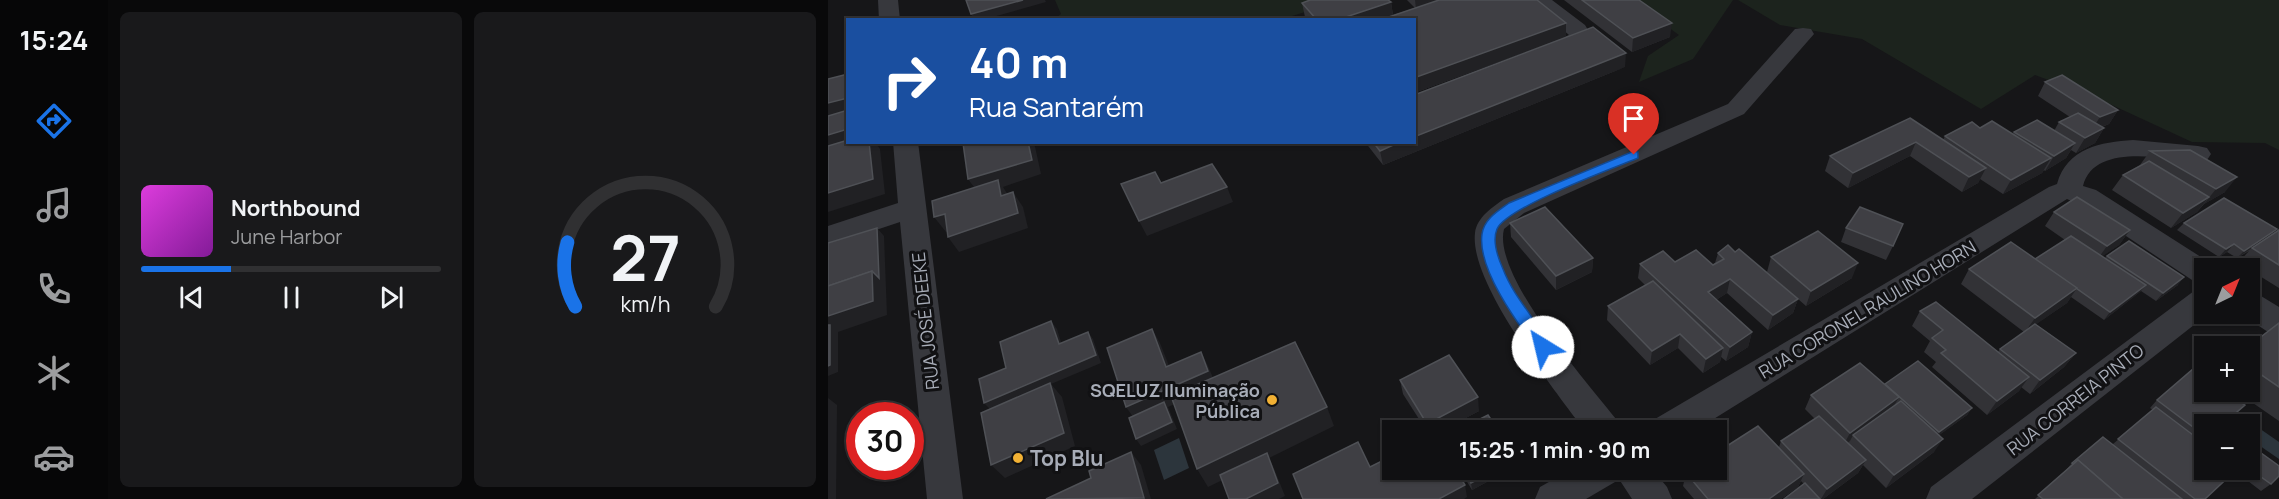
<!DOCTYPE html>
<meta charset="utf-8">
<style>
body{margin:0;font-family:Manrope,sans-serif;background:#19191b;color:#f1f3f6;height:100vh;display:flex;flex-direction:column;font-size:22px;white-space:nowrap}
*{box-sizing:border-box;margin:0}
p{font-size:20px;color:#9c9d9f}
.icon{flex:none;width:33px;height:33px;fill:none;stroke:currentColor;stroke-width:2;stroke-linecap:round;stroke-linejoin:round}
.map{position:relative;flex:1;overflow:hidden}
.sheet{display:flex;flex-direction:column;gap:12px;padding:12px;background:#09090a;width:720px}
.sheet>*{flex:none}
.top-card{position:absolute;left:18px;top:18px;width:570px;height:126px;border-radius:0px;box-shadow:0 2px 4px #0004,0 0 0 2px #303032;background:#1a4fa0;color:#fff;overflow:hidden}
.needle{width:39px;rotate:43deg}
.tools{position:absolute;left:1366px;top:258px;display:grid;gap:12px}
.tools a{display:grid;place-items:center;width:66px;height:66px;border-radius:0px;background:#101012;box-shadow:0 2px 4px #0004,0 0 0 2px #303032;font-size:30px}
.speed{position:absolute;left:18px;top:402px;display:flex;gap:12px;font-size:30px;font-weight:700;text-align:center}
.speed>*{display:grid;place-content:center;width:78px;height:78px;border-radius:50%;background:#101012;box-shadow:0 2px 4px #0004,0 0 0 2px #303032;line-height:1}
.speed .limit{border:9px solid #d22;background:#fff;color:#111}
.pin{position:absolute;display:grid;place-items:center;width:51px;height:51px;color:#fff;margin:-62px -26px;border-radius:50% 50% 50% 0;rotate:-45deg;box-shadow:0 0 6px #0007}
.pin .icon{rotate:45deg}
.me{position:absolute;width:66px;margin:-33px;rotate:324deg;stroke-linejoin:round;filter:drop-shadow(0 0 4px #0008)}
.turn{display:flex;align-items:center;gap:21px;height:126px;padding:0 24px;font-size:27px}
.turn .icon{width:78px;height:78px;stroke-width:2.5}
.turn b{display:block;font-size:42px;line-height:51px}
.sheet .card{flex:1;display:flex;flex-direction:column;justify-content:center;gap:9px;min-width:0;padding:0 21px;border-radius:9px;background:#19191b}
.sheet .dial{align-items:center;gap:0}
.dial svg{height:156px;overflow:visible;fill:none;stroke:#303032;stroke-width:7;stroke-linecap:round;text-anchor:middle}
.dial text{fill:#f1f3f6;stroke:none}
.song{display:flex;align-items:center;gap:18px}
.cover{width:72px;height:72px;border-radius:9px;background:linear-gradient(135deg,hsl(300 70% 55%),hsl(290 70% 35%))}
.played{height:6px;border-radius:3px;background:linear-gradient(90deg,#1a73e8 30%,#303032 30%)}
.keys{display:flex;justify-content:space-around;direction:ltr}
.sheet .tiles{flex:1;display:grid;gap:12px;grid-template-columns:repeat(2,1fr)}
.trip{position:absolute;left:554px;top:420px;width:345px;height:60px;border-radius:0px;background:#101012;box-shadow:0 2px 4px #0004,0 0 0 2px #303032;font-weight:700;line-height:60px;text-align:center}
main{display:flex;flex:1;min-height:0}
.menu{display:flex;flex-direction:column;width:108px;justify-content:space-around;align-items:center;background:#060607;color:#9c9d9f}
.menu .icon{width:42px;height:42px}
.menu .active{color:#1a73e8}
.menu b{font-size:27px;color:#f1f3f6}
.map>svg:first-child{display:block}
</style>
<main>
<nav class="menu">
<b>15:24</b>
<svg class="icon active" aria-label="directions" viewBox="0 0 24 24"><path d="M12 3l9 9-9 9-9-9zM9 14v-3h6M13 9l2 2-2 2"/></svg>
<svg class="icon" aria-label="music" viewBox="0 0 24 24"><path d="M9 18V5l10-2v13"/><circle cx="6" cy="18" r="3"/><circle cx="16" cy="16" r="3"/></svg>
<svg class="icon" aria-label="phone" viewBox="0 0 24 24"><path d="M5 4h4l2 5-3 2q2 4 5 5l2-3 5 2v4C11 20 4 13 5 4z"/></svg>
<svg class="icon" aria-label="climate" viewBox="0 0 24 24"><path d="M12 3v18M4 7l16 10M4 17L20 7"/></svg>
<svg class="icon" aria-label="car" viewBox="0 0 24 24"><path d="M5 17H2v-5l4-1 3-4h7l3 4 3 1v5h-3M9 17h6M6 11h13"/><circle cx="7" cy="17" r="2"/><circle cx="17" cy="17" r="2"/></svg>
</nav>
<section class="sheet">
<div class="tiles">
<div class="card">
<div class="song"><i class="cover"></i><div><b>Northbound</b><p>June Harbor</p></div></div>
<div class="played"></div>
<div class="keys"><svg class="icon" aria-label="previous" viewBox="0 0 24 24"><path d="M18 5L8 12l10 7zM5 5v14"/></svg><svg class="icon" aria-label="pause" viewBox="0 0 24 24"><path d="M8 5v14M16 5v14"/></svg><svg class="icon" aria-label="next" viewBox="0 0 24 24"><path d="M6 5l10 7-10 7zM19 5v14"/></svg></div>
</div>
<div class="card dial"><svg viewBox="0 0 100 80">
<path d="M14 69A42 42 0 1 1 86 69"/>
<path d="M14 69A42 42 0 0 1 10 36" stroke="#1a73e8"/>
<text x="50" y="56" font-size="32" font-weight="700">27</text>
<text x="50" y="72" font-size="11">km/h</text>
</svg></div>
</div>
</section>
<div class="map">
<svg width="1451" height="499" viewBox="0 0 1451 499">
<rect width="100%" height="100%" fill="#161618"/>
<!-- green -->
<g fill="#1c231d">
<polygon points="227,0 517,0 454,19 225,20 233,14"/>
<polygon points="803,0 905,0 865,59 811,82 820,56 851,35"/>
<polygon points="910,0 1451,0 1451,150 1437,143 1364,142 1271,99 1207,75 1153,109 1034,39 952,25"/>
</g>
<!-- water -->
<g fill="#2c353c">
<polygon points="1428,426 1451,442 1451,459 1422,439 1422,432"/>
<polygon points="351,438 361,468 336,480 326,450"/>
</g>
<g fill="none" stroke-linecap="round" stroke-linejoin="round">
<!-- minor -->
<g fill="#37383d" fill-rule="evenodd">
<polygon points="50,0 70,0 72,20 51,20"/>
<path d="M701 0H724L757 25 763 35C754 49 729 61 712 57L709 52 712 47 741 35Z"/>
<path d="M975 28 983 29 986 34 916 114 696 213 676 229C664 275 759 382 788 419L793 430H756C726 389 641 283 647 233 649 217 665 207 676 199L900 104 967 29Z"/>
<path d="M1305 140 1370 146 1379 148 1383 154 1379 160 1370 162C1337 159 1266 142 1255 186L1268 190 1387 266 1389 268H1377V285L1367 282 1250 204 1239 199 868 430H822L827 419 1221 187 1229 184C1239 148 1273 142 1305 140Z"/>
<polygon points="65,142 90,142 135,499 99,499 72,222 0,246 0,226 70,203"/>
<polygon points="1377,287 1377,314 1380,314 1144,499 1098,499 1103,487 1366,291"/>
<polygon points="1422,292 1433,296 1451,307 1451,335 1440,332 1413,314 1422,314"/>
<polygon points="742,470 825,470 839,487 844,499 804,499 789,476 787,482 758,499 707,499 712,487"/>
</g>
</g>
<!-- wall -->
<g fill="#323236">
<polygon points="579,0 709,0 738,23 738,37 586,93 586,20 480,20 477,17 474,3 563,2 565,15 587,8"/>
<polygon points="736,0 811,0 842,37 804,52"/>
<polygon points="797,67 555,165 537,142 586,142"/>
<polygon points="1217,82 1290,110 1281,124 1274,127 1276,128 1267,143 1248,153 1243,150 1238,158 1217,171 1216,170 1214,173 1175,194 1152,179 1150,183 1134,192 1082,156 1020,188 997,171 1002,156 1082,118 1115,140 1117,136 1152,128 1185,134 1186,132 1226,131 1231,122 1242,117 1210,96"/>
<polygon points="1322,151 1397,192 1376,204 1369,212 1343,228 1284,190 1295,175 1312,165"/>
<polygon points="1226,212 1302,230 1291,245 1274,256 1277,258 1279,256 1350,285 1328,301 1313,291 1276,320 1243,297 1239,303 1208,324 1248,353 1236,367 1202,394 1193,387 1191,391 1159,415 1104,367 1108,362 1096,352 1102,341 1084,326 1092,311 1170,352 1172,349 1196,332 1133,284 1141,269 1207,259 1237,240 1217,226"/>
<polygon points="682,223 765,258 764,272 728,290 683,237"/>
<polygon points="1356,223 1444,235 1451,230 1451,288 1422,270 1422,268 1419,268 1410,263 1421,251 1409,258 1399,252 1391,257 1349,230"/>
<polygon points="1018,228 1065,246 1058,260 1013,242"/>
<polygon points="890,253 969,298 939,272 943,257 1024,278 978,306 970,299 965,313 940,330 899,293 888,300 924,332 920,347 898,361 893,357 892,362 875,373 850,348 822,365 779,320 780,306 817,285 810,278 812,264 847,262 885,265 887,263"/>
<polygon points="1451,323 1451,421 1409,392 1422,392 1422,346"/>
<polygon points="572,380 651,411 615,430 598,430 575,394"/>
<polygon points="1057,385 1144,408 1139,415 1111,435 1106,452 1058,488 1035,465 1030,473 995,499 956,499 976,484 973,481 970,487 953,499 866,499 855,486 858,473 951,447 953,441 987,419 977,409 983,395"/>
<polygon points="1329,400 1377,424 1377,470 1422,470 1422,445 1443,484 1433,491 1407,471 1377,499 1207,499 1239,470 1238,470 1244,463 1285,444 1325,410 1322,408"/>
<polygon points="632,470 681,470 644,490"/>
</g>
<!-- shaded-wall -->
<g fill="#212124">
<polygon points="195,0 217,0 218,2 154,20 146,20 143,14"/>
<polygon points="587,0 615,0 588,9"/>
<polygon points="563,2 565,16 554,20 509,20"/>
<polygon points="738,23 738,37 586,93 586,78"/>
<polygon points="844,23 842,37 804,52 805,38"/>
<polygon points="798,53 797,67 555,165 552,151 572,142 586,142 586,137"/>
<polygon points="20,98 20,126 0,132 0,103"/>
<polygon points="1290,110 1281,124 1263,131 1272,117"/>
<polygon points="1276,128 1267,143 1248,153 1257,138"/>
<polygon points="20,129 20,142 0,160 0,135"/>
<polygon points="41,142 47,142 52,149 57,194 0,212 0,193"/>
<polygon points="200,142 206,142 213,174 175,187 180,195 173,196 151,194 140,179"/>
<polygon points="1088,142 1082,156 1020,188 1025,173"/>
<polygon points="1247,143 1238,158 1217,171 1226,156"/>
<polygon points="1223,158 1214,173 1175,194 1183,180"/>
<polygon points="1158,168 1150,183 1134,192 1141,177"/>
<polygon points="1409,177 1397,192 1376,204 1388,189"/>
<polygon points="399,187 405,202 319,236 311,221"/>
<polygon points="185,192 195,207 200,228 131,252 120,237"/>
<polygon points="1381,197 1369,212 1343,228 1355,213"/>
<polygon points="117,214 128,229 118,232 106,217"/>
<polygon points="49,228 56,236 59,315 10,332 10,372 0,376 0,316"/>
<polygon points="1449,229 1442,237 1424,248 1409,258 1416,251"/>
<polygon points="1302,230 1291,245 1269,260 1279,246"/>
<polygon points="1406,244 1399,252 1391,257 1398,249"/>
<polygon points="765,258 764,272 728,290 728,276"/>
<polygon points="1030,263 1024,278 978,306 983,291"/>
<polygon points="1356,277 1350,285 1328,301 1335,293"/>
<polygon points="902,279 899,293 877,307 880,292"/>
<polygon points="1318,285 1312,292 1276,320 1282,312"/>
<polygon points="1249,288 1239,303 1197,332 1207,318"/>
<polygon points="970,299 965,313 940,330 945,315"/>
<polygon points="223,321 229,329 236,352 231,344"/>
<polygon points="324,329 332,343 347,381 338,367"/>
<polygon points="260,332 265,339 273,363 223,384 234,397 247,446 177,478 163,465 163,410 156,403"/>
<polygon points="924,332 920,347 898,361 902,347"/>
<polygon points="852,334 850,348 822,365 824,351"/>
<polygon points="895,348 892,362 875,373 878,359"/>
<polygon points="373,352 380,366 388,385 340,407 349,429 313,446 308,439 308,421 298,407"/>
<polygon points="1248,353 1236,367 1202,394 1212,380"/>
<polygon points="1201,377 1191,391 1159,415 1169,401"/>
<polygon points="650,397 651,411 615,430 601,430 599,424"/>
<polygon points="1071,397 1063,411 1025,435 1022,441 1015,446 1022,433"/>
<polygon points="0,398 9,405 8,499 0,499"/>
<polygon points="499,407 506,426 441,458 445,466 457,496 451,499 418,499 440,458 380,487 369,469"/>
<polygon points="1144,408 1139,415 1106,439 1111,432"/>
<polygon points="1115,439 1106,452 1058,488 1066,475"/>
<polygon points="303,452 313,465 323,499 315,499"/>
<polygon points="1038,460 1030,473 995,499 993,499 999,489"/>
<polygon points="668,470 681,470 644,490 643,483"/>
<polygon points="976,474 970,487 953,499 941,499"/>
<polygon points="637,485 639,497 636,499 611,499"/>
</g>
<!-- building -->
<g fill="#3f3f44" stroke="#4f5156" stroke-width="1.5">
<polygon points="138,0 195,0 143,14"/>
<polygon points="482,0 560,0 563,2 509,20 489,20 474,3"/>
<polygon points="611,0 709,0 738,23 586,78 586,20 552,20"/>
<polygon points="754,0 811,0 844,23 805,38"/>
<polygon points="765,27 798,53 586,137 586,95"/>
<polygon points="20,74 20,98 0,103 0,79"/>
<polygon points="1234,75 1290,110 1272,117 1217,82"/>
<polygon points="20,110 20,129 0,135 0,116"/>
<polygon points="1250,113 1276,128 1257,138 1231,122"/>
<polygon points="1082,118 1158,168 1141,177 1088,142 1025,173 1002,156"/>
<polygon points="1209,120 1247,143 1226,156 1186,132"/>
<polygon points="1164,121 1223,158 1183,180 1117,136 1144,122 1152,128"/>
<polygon points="20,140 20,142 41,142 45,179 0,193 0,146"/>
<polygon points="136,142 200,142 204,160 140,179 135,143"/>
<polygon points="545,142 572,142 552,151"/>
<polygon points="1362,150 1409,177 1388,189 1322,151"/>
<polygon points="1321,161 1381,197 1355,213 1295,175"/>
<polygon points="384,164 399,187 311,221 293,184 327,172 333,183"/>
<polygon points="170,180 173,196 185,192 190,213 120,237 117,214 106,217 104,201"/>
<polygon points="1249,197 1302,230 1279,246 1226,212"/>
<polygon points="1396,198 1449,229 1416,251 1406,244 1398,249 1356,223"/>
<polygon points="717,207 765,258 728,276 682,223"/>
<polygon points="1032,207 1075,224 1065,246 1018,228"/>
<polygon points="49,228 51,278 44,271 0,286 0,243"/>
<polygon points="1451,230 1451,265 1424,248"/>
<polygon points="990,231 1030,263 983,291 943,257"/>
<polygon points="1243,236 1318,285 1282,312 1207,259"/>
<polygon points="1301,241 1356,277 1335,293 1279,256"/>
<polygon points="1183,242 1249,288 1207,318 1141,269"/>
<polygon points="900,245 907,252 911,249 970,299 945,315 902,279 880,292 924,332 902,347 812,264 835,251 847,262 868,250 885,265 896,259 890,253"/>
<polygon points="44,271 45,301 0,316 0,286"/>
<polygon points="825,281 895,348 878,359 852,334 824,351 780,306"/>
<polygon points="1108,302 1201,377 1169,401 1113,353 1118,350 1104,338 1115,330 1092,311"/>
<polygon points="223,321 231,344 260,332 268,355 156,403 151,379 178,368 172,342"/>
<polygon points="1451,323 1451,387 1422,367 1421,346"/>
<polygon points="1207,324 1248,353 1212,380 1172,349"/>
<polygon points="0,325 2,325 2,365 0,366"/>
<polygon points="324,329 338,367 373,352 380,371 298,407 279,348"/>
<polygon points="467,342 499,407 369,469 343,396"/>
<polygon points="621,355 650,397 599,424 572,380"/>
<polygon points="1090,361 1144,408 1111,432 1057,384"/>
<polygon points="1032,363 1071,397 1022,433 983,395"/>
<polygon points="1365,369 1377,377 1377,392 1397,392 1417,405 1395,424 1377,424 1377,436 1329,400"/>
<polygon points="222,383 236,433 163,465 153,413"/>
<polygon points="1073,401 1115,439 1066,475 1025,435"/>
<polygon points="336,402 344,422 308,439 301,418"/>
<polygon points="1328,407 1377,444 1377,470 1408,470 1377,499 1367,499 1290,439"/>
<polygon points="660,415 670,430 630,430"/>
<polygon points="991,416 1038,460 999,489 953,441"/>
<polygon points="930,426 976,474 941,499 880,499 858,473 864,470 888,470 888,453"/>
<polygon points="1275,437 1354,499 1295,499 1250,460 1246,464 1244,463"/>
<polygon points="530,442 542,467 564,456 564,470 628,470 637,485 611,499 475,499 465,474"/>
<polygon points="1422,445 1451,466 1451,476 1443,484 1422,469"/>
<polygon points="303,452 316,498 218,499 263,478 261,471"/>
<polygon points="439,453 450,483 418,499 401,499 392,475"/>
<polygon points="1250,460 1295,499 1215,499 1210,495"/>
<polygon points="635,470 668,470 643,483"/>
<polygon points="977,483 992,499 956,499"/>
</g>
<!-- route -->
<path fill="#1a73e8" stroke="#114b97" stroke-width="1.5" d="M806 151 810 152V158C783 169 679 207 669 229 664 241 670 258 675 269 686 298 709 320 723 347L720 351 715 353 710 351C690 324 649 269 654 234 656 219 670 211 681 203Z"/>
<!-- markers -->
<g fill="#f2b134" stroke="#111113" stroke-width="2">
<circle cx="444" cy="400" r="6"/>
<circle cx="190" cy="458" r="6"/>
</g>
<g text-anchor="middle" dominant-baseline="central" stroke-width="6" stroke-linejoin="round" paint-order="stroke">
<!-- street labels -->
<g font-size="18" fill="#a8adb8" stroke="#111113">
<text transform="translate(1039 309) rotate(-31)">RUA CORONEL RAULINO HORN</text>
<text transform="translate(97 321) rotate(-96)">RUA JOSÉ DEEKE</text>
<text transform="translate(1247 399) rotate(-38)">RUA CORREIA PINTO</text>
</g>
<!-- poi labels -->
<g font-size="18" font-weight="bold" fill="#a8adb8" stroke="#111113" text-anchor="end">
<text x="432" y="390">SQELUZ Iluminação<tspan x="432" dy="21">Pública</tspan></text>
</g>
<!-- near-poi labels -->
<g font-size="21" font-weight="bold" fill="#a8adb8" stroke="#111113" text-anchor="start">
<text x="202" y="458">Top Blu</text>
</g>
</g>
</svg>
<div class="tools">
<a><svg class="needle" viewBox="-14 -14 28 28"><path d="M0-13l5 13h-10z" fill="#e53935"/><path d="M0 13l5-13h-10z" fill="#9c9d9f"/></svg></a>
<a>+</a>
<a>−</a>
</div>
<div class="speed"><div class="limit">30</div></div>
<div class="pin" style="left:806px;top:155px;background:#d93025"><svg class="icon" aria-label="arrive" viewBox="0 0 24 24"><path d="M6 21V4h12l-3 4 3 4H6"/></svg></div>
<svg class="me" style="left:715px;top:347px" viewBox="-20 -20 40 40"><circle r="19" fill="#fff"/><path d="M0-13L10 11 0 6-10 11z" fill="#1a73e8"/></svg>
<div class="trip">15:25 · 1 min · 90 m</div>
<div class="top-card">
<div class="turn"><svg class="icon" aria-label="right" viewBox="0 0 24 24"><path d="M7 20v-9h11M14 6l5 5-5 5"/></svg><div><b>40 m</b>Rua Santarém</div></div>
</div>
</div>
</main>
